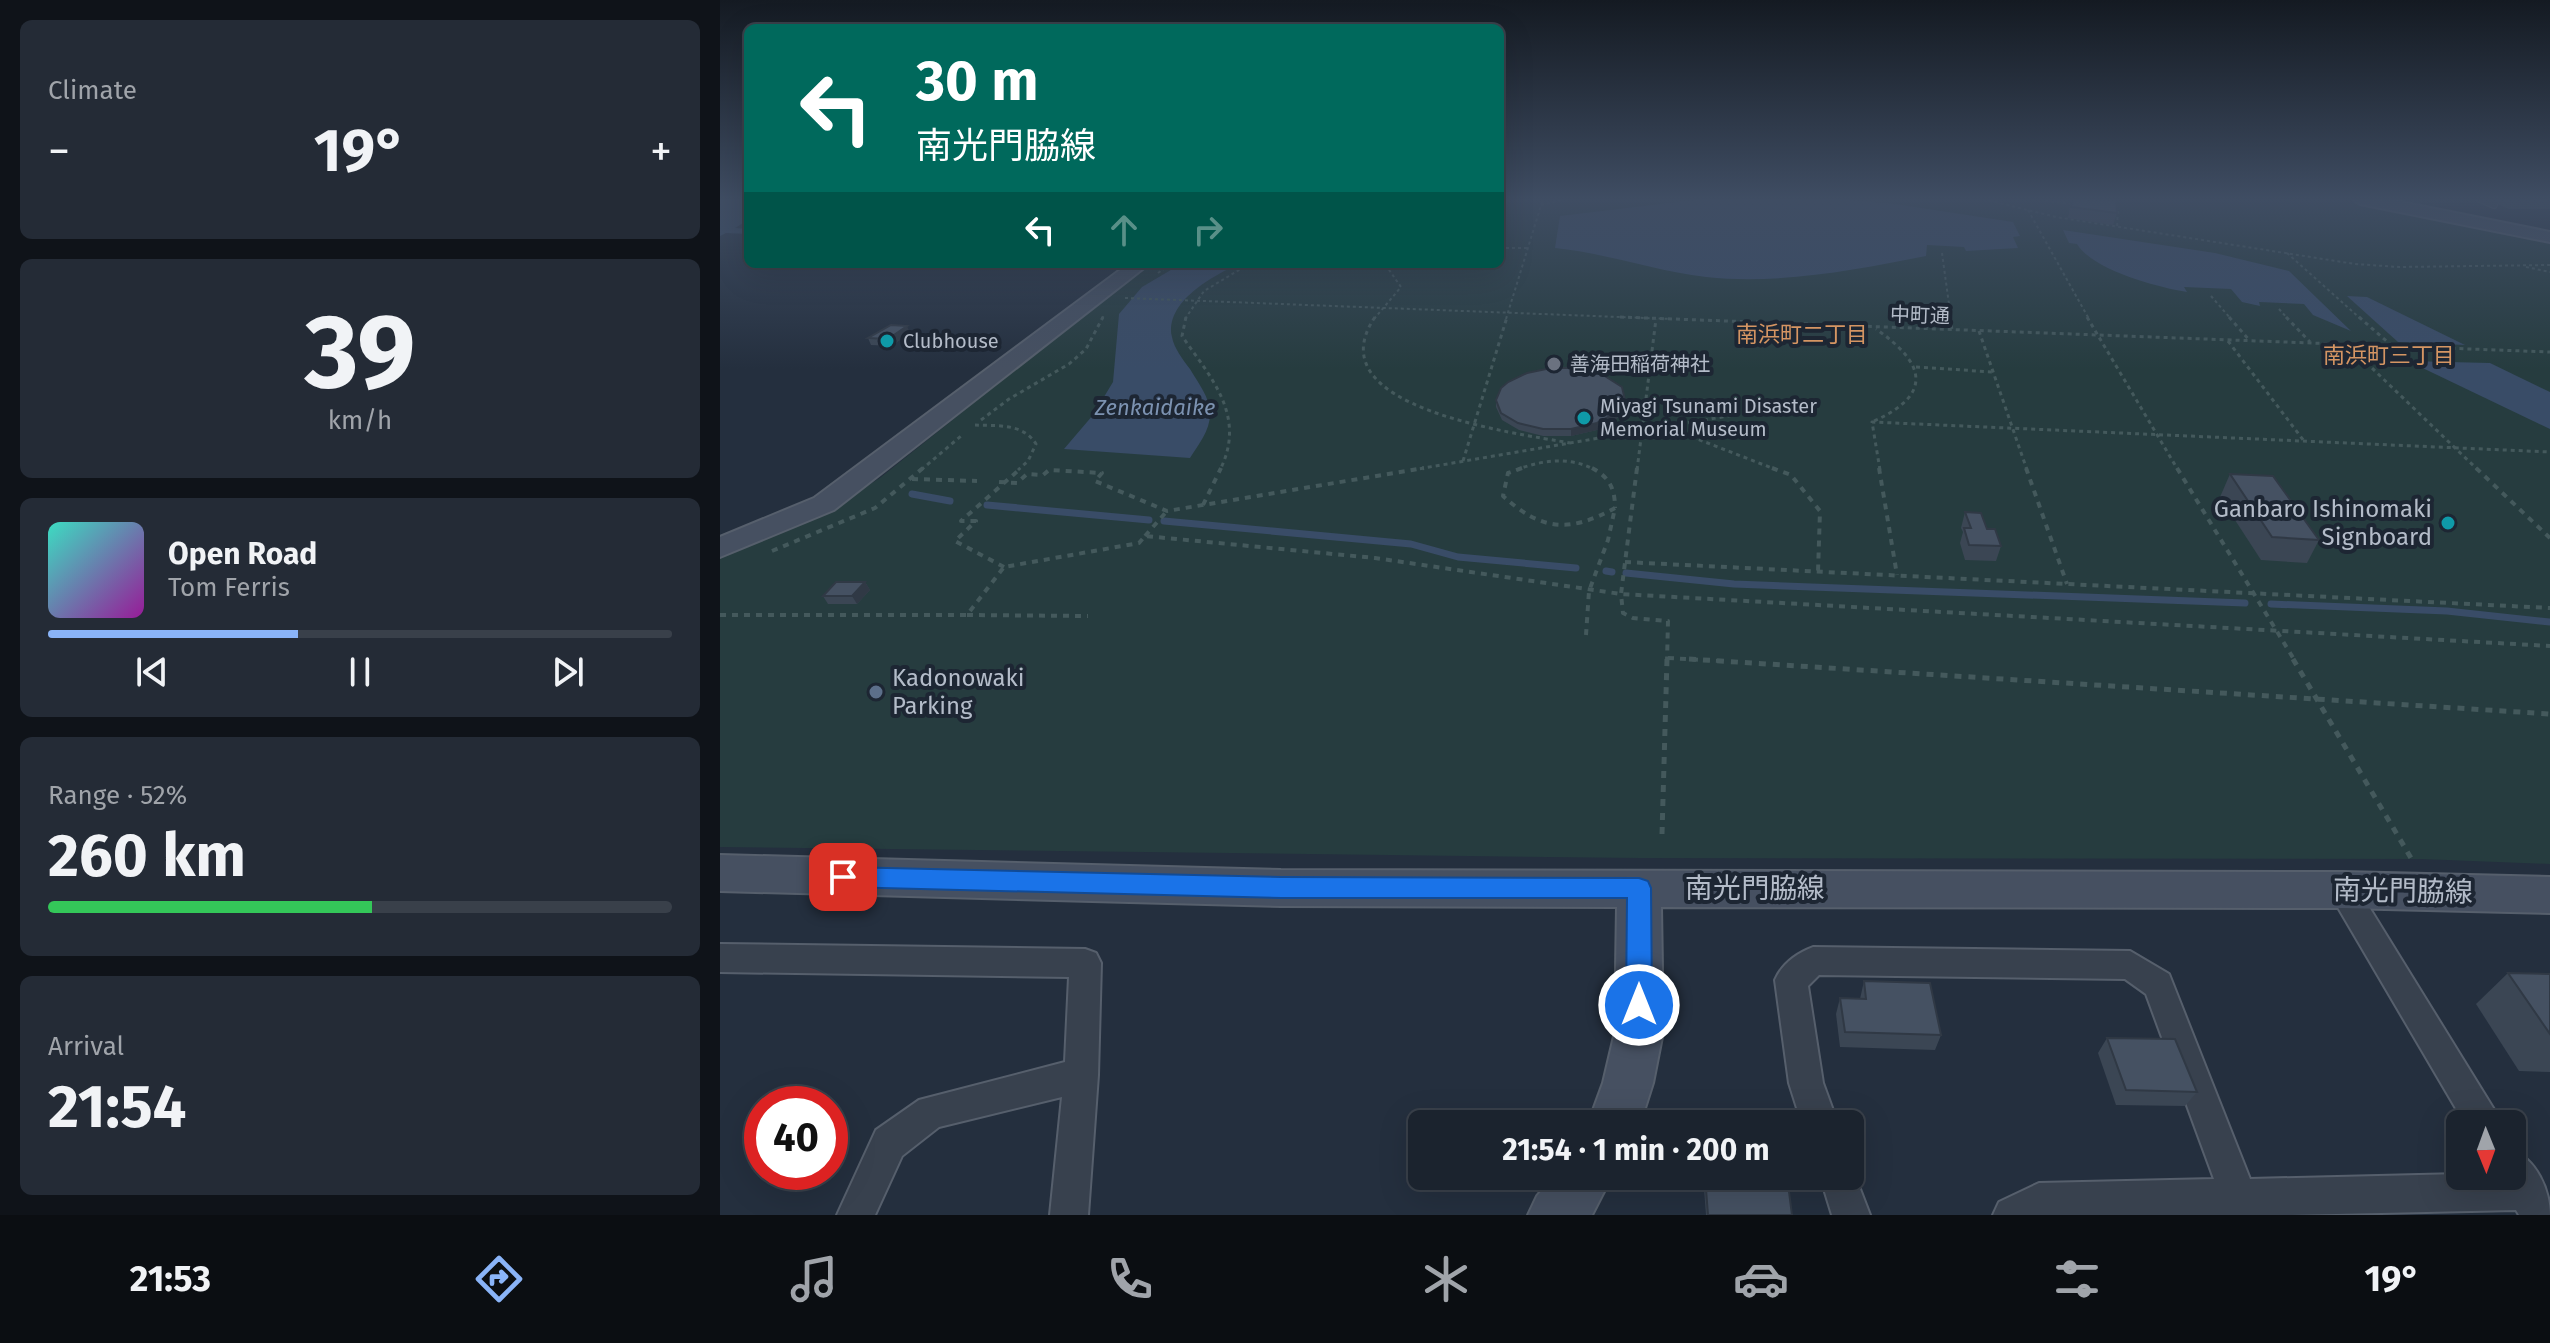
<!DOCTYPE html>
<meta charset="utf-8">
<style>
body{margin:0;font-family:"Fira Sans","Noto Sans JP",sans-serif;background:#242b36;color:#f1f3f6;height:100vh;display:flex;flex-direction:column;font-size:30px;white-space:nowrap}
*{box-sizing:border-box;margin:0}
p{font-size:26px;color:#a0a4aa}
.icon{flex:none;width:44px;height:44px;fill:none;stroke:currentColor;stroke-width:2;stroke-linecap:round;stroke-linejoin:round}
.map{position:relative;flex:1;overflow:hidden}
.sheet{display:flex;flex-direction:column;gap:20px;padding:20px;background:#0f1319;width:720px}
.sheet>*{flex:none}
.top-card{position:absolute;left:24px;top:24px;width:760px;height:244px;border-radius:12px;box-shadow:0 8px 32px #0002,0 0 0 2px #39404a;background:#00695c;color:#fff;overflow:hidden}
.needle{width:52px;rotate:179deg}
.controls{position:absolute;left:1726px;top:1110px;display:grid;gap:16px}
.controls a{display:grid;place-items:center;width:80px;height:80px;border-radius:12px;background:#1b232e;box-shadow:0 8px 32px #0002,0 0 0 2px #39404a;font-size:40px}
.speed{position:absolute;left:24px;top:1086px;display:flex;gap:16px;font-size:40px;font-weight:700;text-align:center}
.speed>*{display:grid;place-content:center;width:104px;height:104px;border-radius:50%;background:#1b232e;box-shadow:0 8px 32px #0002,0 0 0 2px #39404a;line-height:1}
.speed .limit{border:12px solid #d22;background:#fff;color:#111}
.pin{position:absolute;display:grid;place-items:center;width:68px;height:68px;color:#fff;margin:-34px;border-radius:16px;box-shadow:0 4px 12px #0006}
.me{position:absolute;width:88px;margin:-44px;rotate:0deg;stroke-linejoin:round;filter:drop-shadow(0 0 6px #0008)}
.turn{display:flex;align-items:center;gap:28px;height:168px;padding:0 40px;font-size:36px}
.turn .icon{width:104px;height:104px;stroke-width:2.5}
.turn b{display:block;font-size:56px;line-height:68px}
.lanes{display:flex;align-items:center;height:76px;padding:0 40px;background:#0003;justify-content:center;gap:40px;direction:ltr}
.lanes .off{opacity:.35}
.big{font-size:60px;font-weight:700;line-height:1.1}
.sheet .card{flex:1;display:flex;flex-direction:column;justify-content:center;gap:12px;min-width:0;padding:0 28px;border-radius:12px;background:#242b36}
.sheet .dial{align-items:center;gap:0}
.dial b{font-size:104px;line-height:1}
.song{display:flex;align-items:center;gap:24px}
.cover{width:96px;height:96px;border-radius:12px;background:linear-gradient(135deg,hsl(170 70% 55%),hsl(300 70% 35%))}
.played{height:8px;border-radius:4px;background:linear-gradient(90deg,#8ab4f8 40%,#39404a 40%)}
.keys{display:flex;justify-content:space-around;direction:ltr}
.heat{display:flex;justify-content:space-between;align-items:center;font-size:44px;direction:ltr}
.charge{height:12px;border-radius:6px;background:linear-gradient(90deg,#34c759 52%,#39404a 0)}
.trip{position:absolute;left:688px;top:1110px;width:456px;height:80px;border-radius:12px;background:#1b232e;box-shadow:0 8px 32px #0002,0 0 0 2px #39404a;font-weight:700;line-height:80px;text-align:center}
.tab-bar{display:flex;height:128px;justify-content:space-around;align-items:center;background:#0b0e12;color:#a0a4aa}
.tab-bar .icon{width:56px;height:56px}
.tab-bar .current{color:#8ab4f8}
.tab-bar b{font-size:36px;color:#f1f3f6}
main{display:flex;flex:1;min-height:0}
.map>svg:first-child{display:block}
</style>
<main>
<section class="sheet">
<div class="card"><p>Climate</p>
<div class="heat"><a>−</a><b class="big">19°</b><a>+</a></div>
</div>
<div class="card dial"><b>39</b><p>km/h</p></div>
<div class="card">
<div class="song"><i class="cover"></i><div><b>Open Road</b><p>Tom Ferris</p></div></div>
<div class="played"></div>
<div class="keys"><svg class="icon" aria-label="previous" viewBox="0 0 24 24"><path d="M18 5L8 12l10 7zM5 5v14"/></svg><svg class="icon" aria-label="pause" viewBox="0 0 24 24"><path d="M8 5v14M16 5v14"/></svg><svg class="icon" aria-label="next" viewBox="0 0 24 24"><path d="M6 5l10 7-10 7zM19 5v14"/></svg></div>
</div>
<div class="card"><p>Range · 52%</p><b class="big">260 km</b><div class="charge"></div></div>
<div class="card"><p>Arrival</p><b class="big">21:54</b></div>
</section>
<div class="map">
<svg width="1830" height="1215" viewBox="0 0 1830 1215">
<rect width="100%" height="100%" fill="#242f3e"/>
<!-- green -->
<polygon fill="#263c3f" points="781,199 1619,199 1830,242 1830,864 1701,859 918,858 0,847 0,555 98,516 160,478 427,264 780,264"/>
<!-- water -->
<g fill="#394c67">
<polygon points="0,199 28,199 28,220 15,228 28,229 28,234 6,233 0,236"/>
<path d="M982 199H1118L1175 204 1293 222 1300 236 1293 237 1298 248 1246 251 1244 247 1207 245 1206 256C1135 270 1058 285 986 277 934 271 886 253 835 248L840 216Z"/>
<path d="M1343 230 1495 253 1569 271 1631 331 1593 315 1584 304 1539 302 1540 306 1522 302 1511 289 1464 287 1467 292C1436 287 1373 270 1357 244L1349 243Z"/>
<path d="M461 264H519C494 275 444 302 452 337 454 348 463 360 470 369 478 383 490 397 490 414 490 431 478 445 470 458L344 449 373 415 393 382 399 314 422 287Z"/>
<polygon points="1627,296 1647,297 1745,345 1678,342"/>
<polygon points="1688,361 1770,363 1830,392 1830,429"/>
</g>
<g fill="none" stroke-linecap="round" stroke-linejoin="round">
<!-- stream -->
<g stroke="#394c67" stroke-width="7">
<polyline points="192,494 230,501"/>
<polyline points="267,505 429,520"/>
<polyline points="444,521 691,544 738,557 856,568"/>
<polyline points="886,571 892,572"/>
<polyline points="906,573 1014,584 1525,603"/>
<polyline points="1551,604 1727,611 1830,622"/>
</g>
<defs>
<polyline id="lane" points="1760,199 1774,205"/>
<g id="street">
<polygon points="1623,877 1633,881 1783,1124 1745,1124 1613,899 1608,890 1613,881"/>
<polygon points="0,944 365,949 376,953 381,963 378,1075 368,1215 330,1215 342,1097 219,1127 182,1156 155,1215 117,1215 156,1130 199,1100 345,1062 349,977 0,972"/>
<path d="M1093 947 1410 951 1449 974 1530 1179 1740 1174 1792 1176V1150C1816 1159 1830 1190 1830 1215H1799L1796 1210 1571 1215H1273L1279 1202 1319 1183 1494 1179 1426 994 1405 979 1099 975 1088 986 1103 1083 1118 1124H1082L1069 1083 1055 980C1062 964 1077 953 1093 947Z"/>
<polygon points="1130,1163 1150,1215 1112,1215 1100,1176 1130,1176"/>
</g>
<g id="secondary">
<polygon points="1632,199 1666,199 1830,232 1830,242 1640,204"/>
<polygon points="408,264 429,264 114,510 0,557 0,537 94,498"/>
<polygon points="0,855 561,870 1623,872 1830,877 1830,913 1623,908 941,907 943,1032 933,1083 920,1124 868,1124 883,1083 895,1032 897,907 561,906 0,891"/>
<polygon points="834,1176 892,1176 872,1215 808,1215 817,1196"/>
</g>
</defs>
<!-- lane casing -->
<use href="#lane" stroke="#565f6c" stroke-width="8"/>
<!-- street casing -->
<use href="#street" stroke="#565f6c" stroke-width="4"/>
<!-- secondary casing -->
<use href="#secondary" stroke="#565f6c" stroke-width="4"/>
<!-- path-far3 -->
<g stroke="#44595c" stroke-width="2" stroke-dasharray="3 3" stroke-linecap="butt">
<polyline points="1263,199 1336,217 1635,264 1679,267 1830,265"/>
<polyline points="1325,201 1353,204"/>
<polyline points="780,204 794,199"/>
<polyline points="821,205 846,199"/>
<polyline points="1394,209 1398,209 1397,227"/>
<polyline points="1308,210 1369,319"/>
<polyline points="780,248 808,248"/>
<polyline points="1222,253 1231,319"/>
<polyline points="1567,253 1641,319"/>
<polyline points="1806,267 1830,272"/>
<polyline points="438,273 451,264"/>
<polyline points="1491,296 1511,319"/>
<polyline points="405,298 952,319"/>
<polyline points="1559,309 1568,319"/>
<polyline points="382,319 384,315"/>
<polyline points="465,319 484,291 529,264"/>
<polyline points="654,319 681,287 665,264"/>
<polyline points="786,319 823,199"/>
</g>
<!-- path-far2 -->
<g stroke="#44595c" stroke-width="3" stroke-dasharray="4 4" stroke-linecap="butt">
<path d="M466 317 462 336C491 378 527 416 500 470"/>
<path d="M655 317C593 408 796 433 850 443"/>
<polyline points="900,317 1830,352"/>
<polyline points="1230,317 1232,330"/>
<polyline points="1367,317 1458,470"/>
<polyline points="1509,317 1530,341"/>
<polyline points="1566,317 1590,342"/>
<polyline points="1639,317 1671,345"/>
<polyline points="1259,331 1307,470"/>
<polyline points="1508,341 1584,441"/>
<polyline points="1629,346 1758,470"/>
<polyline points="1196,367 1273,372"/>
<polyline points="261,420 289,399 349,364 366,349 383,317"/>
<path d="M1154 421C1214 394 1205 363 1156 329"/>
<path d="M255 425C277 426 303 423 316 444L308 461 298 470"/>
<polyline points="949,428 1057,470"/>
<polyline points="743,461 787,317"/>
<polyline points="201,470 241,436"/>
<polyline points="692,470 1049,409"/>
<path d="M796 470C822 460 850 456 875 470"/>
<polyline points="917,470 936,319"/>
<polyline points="1160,470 1152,422 1830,452"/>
</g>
<!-- path-far1 -->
<g stroke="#44595c" stroke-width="4" stroke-dasharray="6 6" stroke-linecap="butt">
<path d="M802 468 788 473 783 496C822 531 849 533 895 508"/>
<path d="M872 468C889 477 895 488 895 508"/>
<polyline points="917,468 901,594 903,613 913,618 948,621 947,661"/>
<polyline points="1052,468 1071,475 1100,511 1098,572"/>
<polyline points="1159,468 1177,575"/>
<polyline points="1306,468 1347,584"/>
<polyline points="1457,468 1575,661"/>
<polyline points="1756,468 1830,538"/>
<polyline points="192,479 257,481"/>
<polyline points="279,482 297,483 307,474 323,475 329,470 382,473 375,481 447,511 704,468"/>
<polyline points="483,505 501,468"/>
<polyline points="425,536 447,511"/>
<polyline points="52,551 155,508 203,468"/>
<polyline points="905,562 1830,608"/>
<polyline points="284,567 235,541 256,521 241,521 301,468"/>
<polyline points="0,615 247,615 284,567 419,543 425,536 655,558 901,594 1830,646"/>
<polyline points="247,615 368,616"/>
<polyline points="866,635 869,591 888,540 895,508"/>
<polyline points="948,658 1001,661"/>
</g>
<!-- path -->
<g stroke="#44595c" stroke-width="5" stroke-dasharray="7 7" stroke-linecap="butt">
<polyline points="969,659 1830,714"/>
<polyline points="1573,659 1694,863"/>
<polyline points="942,834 947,659"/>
</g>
<!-- lane -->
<use href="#lane" stroke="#38414e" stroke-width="6"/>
<!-- street -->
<use href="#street" fill="#38414e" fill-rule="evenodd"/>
<!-- secondary -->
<use href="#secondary" fill="#465061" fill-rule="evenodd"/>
</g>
<!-- wall -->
<g fill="#3b4654">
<polygon points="1351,199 1396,200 1397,213 1393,225 1348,218"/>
<polygon points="1766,199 1830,199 1830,209 1789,209"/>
<polygon points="134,264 178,264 179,265 171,269 136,268"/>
<polygon points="190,333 171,346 151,345 148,338"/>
<polygon points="776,400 905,400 905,407 896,420 877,430 851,436 823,436 799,430 782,420 776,407"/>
<polygon points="1510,474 1599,540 1587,563 1541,560 1500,497"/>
<polygon points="1245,512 1267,529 1281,546 1276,561 1245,560 1240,543 1243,532 1241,528"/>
<polygon points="145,582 150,590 137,604 108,604 103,596"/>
<polygon points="1788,973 1830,974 1830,1072 1799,1071 1756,1004"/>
<polygon points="1144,981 1221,1035 1215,1050 1120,1047 1116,1014 1120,998 1140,999"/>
<polygon points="1387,1038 1477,1092 1465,1106 1396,1105 1378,1053"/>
<polygon points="983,1176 1067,1176 1072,1215 986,1215"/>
</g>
<!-- shaded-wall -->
<g fill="#303945">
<polygon points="169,264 178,264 179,265 171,269"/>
<polygon points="187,326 190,333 171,346 168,339"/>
<polygon points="905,400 905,407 896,420 877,430 851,436 851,429"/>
<polygon points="145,582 150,590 137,604 132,596"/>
</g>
<!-- building -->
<g fill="#455162" stroke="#303945" stroke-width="2">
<polygon points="1352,199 1396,200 1397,213 1351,207"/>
<polygon points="171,325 187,326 168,339 148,338"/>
<polygon points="831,368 857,368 880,373 902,387 905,400 896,413 877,423 851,429 823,429 798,423 781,413 776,400 781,388 788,382 807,373"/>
<polygon points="1510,474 1553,476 1599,540 1552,537"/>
<polygon points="1245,512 1261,513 1267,529 1275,529 1281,546 1249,545 1244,528 1251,528"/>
<polygon points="116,582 145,582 132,596 103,596"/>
<polygon points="1788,973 1830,974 1830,1034"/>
<polygon points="1144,981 1210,983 1221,1035 1125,1032 1120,998 1146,999"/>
<polygon points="1387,1038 1455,1039 1477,1092 1406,1090"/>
<polygon points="985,1176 1067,1176 1072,1215 988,1215"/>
</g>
<!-- sky -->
<linearGradient id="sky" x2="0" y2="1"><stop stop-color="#141a22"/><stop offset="0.54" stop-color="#3f4d63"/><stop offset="1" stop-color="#3f4d63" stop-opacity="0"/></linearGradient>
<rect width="1830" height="369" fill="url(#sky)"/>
<!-- route -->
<polygon fill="#1a73e8" stroke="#114b97" stroke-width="2" points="123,867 561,877 919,878 928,881 931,888 932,1005 928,1014 919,1018 910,1014 906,1005 907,898 561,898 123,887 114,884 111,877 114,870"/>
<!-- markers -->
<g fill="#0f9aa8" stroke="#1d2633" stroke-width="3">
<circle cx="167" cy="341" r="8"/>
<circle cx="864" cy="418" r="8"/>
<circle cx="1728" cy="523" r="8"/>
</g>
<circle fill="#6b7280" stroke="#1d2633" stroke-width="3" cx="834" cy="364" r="8"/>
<circle fill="#5c6f8a" stroke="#1d2633" stroke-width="3" cx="156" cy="692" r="8"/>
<g text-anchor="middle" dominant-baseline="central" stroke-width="8" stroke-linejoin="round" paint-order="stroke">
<!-- far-street labels -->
<g font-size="20" fill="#b4bcc9" stroke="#1d2633">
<text transform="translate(1200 315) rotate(2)">中町通</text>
</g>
<!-- far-poi labels -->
<g font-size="20" fill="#b4bcc9" stroke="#1d2633" text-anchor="start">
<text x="183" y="341">Clubhouse</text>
<text x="850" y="364">善海田稲荷神社</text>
<text x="880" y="406">Miyagi Tsunami Disaster<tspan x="880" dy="23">Memorial Museum</tspan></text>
</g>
<!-- far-neighbourhood labels -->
<g font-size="22" fill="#d59563" stroke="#1d2633">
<text x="1082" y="334">南浜町二丁目</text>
<text x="1669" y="355">南浜町三丁目</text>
</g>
<!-- far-water labels -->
<g font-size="22" font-style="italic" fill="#7c92b1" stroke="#1d2633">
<text x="435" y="407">Zenkaidaike</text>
</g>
<!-- poi labels -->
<g font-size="24" fill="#b4bcc9" stroke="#1d2633" text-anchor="end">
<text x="1712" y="509">Ganbaro Ishinomaki<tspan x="1712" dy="28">Signboard</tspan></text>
<text x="172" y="678" text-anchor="start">Kadonowaki<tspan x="172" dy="28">Parking</tspan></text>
</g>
<!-- near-street labels -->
<g font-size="28" fill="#b4bcc9" stroke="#1d2633">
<text x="1035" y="888">南光門脇線</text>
<text transform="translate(1683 891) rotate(1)">南光門脇線</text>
</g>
</g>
</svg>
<div class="controls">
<a><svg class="needle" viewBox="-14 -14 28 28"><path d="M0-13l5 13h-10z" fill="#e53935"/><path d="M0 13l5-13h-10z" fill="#a0a4aa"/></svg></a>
</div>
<div class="speed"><div class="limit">40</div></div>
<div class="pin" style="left:123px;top:877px;background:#d93025"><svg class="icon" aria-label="arrive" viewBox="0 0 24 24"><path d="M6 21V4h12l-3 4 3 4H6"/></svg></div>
<svg class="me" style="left:919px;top:1005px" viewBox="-20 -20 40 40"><circle r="17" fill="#1a73e8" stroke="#fff" stroke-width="3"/><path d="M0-11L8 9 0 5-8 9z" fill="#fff"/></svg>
<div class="trip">21:54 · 1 min · 200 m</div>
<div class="top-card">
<div class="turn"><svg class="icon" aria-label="left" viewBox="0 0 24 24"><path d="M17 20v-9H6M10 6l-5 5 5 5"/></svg><div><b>30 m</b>南光門脇線</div></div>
<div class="lanes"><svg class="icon" aria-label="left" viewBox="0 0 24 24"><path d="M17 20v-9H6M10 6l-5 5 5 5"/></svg><svg class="icon off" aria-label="ahead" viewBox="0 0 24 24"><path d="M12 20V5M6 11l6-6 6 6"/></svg><svg class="icon off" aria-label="right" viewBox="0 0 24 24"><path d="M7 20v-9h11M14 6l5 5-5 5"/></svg></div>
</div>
</div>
</main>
<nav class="tab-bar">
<b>21:53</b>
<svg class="icon current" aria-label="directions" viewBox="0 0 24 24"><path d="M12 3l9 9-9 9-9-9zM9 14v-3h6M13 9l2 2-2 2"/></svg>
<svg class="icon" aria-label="music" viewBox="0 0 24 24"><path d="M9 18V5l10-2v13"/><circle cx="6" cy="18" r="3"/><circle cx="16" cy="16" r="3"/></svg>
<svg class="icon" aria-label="phone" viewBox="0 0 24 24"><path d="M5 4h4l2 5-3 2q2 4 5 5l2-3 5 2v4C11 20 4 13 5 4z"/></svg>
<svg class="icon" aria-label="climate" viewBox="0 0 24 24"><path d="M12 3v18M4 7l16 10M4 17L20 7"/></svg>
<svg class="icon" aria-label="car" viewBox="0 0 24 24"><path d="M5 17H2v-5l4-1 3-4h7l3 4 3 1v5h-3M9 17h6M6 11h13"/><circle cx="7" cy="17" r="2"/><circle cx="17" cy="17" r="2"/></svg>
<svg class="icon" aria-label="filters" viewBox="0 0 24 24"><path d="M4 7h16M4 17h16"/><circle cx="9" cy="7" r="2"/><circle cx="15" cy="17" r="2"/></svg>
<b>19°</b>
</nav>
